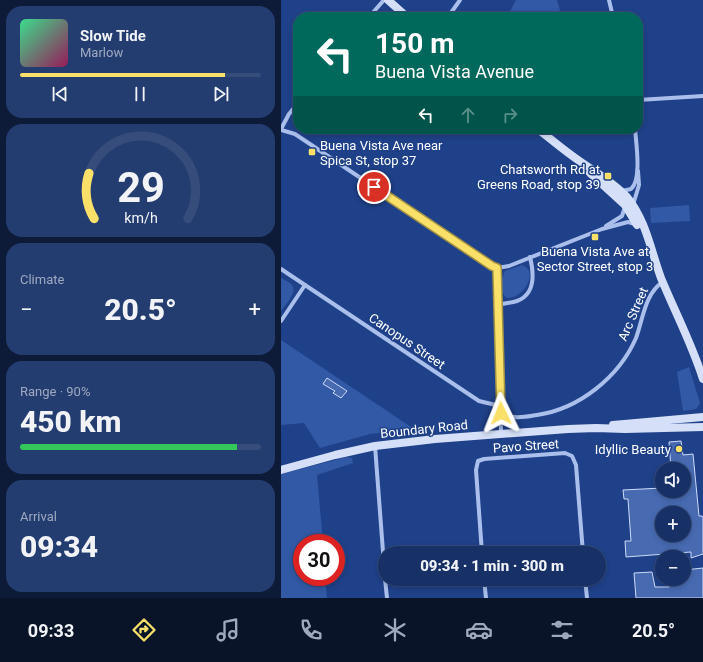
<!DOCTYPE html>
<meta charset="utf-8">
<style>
body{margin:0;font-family:Roboto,sans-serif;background:#243d70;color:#f1f3f6;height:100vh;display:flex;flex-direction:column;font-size:15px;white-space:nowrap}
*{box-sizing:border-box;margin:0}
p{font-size:13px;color:#9ea9c0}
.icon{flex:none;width:22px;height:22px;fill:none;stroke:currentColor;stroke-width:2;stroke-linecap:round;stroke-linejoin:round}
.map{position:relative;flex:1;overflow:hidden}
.drawer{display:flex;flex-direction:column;gap:6px;padding:6px;background:#0d1b39;width:281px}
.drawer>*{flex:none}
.hud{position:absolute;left:12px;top:12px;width:350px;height:122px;border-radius:16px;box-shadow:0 2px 6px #0003,0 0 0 1px #364c7b;background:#00695c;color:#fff;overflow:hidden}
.fabs{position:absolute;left:374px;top:462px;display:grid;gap:8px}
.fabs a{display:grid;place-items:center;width:36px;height:36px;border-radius:50%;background:#173167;box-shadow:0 2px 6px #0003,0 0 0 1px #364c7b;font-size:20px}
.speed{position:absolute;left:12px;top:534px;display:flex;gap:8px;font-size:20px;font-weight:700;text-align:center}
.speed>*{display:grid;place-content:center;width:52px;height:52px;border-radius:50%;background:#173167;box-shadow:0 2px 6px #0003,0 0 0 1px #364c7b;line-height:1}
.speed .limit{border:6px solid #d22;background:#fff;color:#111}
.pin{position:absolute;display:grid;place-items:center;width:34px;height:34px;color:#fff;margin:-17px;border:2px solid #fff;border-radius:50%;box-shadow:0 1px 4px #0007}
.me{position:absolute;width:44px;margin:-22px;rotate:358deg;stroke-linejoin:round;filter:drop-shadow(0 0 3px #0008)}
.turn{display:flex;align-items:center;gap:14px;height:84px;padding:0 16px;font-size:18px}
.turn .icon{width:52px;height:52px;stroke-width:2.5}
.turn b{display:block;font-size:28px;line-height:34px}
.lanes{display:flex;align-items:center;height:38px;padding:0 16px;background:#0003;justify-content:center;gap:20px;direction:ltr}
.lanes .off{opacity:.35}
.big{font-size:30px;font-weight:800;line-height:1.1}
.drawer .card{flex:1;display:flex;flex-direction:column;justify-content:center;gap:6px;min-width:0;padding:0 14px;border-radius:16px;background:#243d70}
.drawer .dial{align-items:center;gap:0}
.dial svg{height:104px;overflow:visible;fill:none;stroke:#364c7b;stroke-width:7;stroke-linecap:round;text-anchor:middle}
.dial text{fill:#f1f3f6;stroke:none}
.song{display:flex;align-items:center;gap:12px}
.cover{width:48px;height:48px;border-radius:6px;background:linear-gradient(135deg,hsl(150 70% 55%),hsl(330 70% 35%))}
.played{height:4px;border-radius:2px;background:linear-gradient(90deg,#f9e169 85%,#364c7b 85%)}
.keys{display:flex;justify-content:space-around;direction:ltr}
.heat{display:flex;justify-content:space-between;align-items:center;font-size:22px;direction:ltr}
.charge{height:6px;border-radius:3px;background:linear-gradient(90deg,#34c759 90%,#364c7b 0)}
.trip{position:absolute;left:97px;top:546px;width:228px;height:40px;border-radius:20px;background:#173167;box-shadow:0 2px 6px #0003,0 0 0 1px #364c7b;font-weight:800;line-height:40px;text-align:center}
.tab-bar{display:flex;height:64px;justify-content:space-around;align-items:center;background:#091429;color:#9ea9c0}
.tab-bar .icon{width:28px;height:28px}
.tab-bar .current{color:#f9e169}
.tab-bar b{font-size:18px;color:#f1f3f6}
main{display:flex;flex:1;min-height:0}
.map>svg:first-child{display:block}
</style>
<main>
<section class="drawer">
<div class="card">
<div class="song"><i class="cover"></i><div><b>Slow Tide</b><p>Marlow</p></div></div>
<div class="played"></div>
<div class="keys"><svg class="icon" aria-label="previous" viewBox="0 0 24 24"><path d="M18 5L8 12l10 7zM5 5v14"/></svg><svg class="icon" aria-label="pause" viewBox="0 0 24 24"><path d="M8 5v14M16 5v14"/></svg><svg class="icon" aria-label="next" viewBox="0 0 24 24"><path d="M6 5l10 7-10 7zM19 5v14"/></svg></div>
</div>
<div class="card dial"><svg viewBox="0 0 100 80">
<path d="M14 69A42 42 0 1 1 86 69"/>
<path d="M14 69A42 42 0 0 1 10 34" stroke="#f9e169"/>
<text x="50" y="56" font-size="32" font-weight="700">29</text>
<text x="50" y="72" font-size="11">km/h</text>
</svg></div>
<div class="card"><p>Climate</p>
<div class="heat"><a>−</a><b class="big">20.5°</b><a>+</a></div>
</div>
<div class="card"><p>Range · 90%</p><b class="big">450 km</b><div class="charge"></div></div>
<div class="card"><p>Arrival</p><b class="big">09:34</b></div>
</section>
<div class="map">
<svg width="422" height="598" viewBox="0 0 422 598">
<rect width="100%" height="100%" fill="#1f4189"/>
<!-- green -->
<g fill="#3259a6" fill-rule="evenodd">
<polygon points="235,0 276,0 281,17 226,17"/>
<polygon points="408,205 409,221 370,223 369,208"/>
<path d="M241 265C259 272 242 299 226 298 218 293 220 278 224 271Z"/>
<path d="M0 278C3 280 9 282 11 285 17 292 4 305 0 311Z"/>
<path d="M0 340 133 429 89 434 39 448 23 423 0 425ZM46 378 66 391 60 398 52 393 54 391 42 384Z"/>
<polygon points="408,367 419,403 415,409 402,411 396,372"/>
<polygon points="66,457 71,458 72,463 36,475 42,543 21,543 21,577 44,577 46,598 0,598 0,474"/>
</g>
<!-- building -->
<g fill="#476ab1" stroke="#cedcf8" fill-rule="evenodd">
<polygon points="46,378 66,391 60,398 52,393 54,391 42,384"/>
<path d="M400 441 402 455 412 454 418 516H421L422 518V554L410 558V552L345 557 344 541H350L347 499H343L342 490 381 488V491H403V469H390L388 442ZM381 513H403V535H381Z"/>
<polygon points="422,568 422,598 355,598 353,573 371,572 374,587 388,587 387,579 403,579 403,570"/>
</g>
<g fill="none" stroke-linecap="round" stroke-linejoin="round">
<!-- minor -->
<g stroke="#aabfeb" stroke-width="4">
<polyline points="328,0 332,17"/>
<polyline points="88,17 103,0"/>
<polyline points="167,17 179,0"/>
<polyline points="357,100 422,96"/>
<polyline points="0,129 8,114 17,103"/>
<polyline points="0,130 14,134 211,266 216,268 228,266 321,229 347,222 354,224"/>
<polyline points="266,136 271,129"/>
<path d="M341 191 350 189C361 180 355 142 354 129"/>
<polyline points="352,205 358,185 357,171"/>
<polyline points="325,226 341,216 344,207"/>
<polyline points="216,268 220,433"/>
<polyline points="0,269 198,401 219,406"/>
<path d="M217 305C223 303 230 303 236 301 255 294 253 273 249 257"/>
<polyline points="0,321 24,285"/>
<path d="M220 413C225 415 230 417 234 417 241 418 249 416 256 415 298 409 338 377 355 338 362 319 364 293 382 282"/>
<polyline points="94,446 104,578"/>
<polyline points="201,553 195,470 197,461 203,459 284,453 291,456 295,465 302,553"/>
<polyline points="104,579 106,598"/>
<polyline points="203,579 205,598"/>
<polyline points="304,579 306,598"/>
</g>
<!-- secondary -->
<g stroke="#d5e0f8" stroke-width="8">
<polyline points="107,0 126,17"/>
<path d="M257 129C271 140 285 152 300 162 316 173 333 183 346 197 365 220 370 251 380 278 394 312 411 344 422 379"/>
<polyline points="309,173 344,205 356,225"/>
<polyline points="332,425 422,417"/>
<polyline points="0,470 54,455 94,446 154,439 287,429 315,428 344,429 422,427"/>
</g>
</g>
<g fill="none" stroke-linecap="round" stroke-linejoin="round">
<defs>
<polyline id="route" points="93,187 211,266 216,268 220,413"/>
</defs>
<!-- route casing -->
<use href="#route" stroke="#a29244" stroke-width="10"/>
<!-- route -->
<use href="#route" stroke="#f9e169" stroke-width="7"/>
</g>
<!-- markers -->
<g fill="#f9e169" stroke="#1f4189" stroke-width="1.5">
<rect x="27" y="148" width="8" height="8" rx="2"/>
<rect x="323" y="172" width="8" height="8" rx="2"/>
<rect x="310" y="233" width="8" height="8" rx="2"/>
<circle cx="398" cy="449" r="4"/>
</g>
<g text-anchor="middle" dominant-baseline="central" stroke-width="3" stroke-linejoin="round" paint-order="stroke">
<!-- poi labels -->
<g font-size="13" fill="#fff" stroke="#1f4189" text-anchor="end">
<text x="39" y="145" text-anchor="start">Buena Vista Ave near<tspan x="39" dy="15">Spica St, stop 37</tspan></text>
<text x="319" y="169">Chatsworth Rd at<tspan x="319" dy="15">Greens Road, stop 39</tspan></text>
<text x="314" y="251" text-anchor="middle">Buena Vista Ave at<tspan x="314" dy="15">Sector Street, stop 3</tspan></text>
<text x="390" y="449">Idyllic Beauty</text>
</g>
<!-- street labels -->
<g font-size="13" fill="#fff" stroke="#1f4189">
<text transform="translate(352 314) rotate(-67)">Arc Street</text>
<text transform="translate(126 341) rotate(34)">Canopus Street</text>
<text transform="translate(143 429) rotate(-6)">Boundary Road</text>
<text transform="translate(245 446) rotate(-4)">Pavo Street</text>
</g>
</g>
</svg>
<div class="fabs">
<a><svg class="icon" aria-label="sound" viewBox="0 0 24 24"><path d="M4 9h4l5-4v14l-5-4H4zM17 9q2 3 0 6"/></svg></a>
<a>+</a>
<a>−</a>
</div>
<div class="speed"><div class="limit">30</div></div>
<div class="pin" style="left:93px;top:187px;background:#d93025"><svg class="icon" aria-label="arrive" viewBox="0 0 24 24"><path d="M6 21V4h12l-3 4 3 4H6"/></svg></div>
<svg class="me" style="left:220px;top:413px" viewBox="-20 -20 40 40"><path d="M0-17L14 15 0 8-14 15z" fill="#f9e169" stroke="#fff" stroke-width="4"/></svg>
<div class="trip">09:34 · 1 min · 300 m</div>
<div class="hud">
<div class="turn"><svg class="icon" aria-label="left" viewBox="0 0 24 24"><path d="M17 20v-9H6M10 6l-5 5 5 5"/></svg><div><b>150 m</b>Buena Vista Avenue</div></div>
<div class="lanes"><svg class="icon" aria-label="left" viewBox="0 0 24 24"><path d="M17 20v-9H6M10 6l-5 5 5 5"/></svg><svg class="icon off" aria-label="ahead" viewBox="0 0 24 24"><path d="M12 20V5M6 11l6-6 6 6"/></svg><svg class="icon off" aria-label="right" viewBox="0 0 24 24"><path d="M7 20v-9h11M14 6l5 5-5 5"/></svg></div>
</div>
</div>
</main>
<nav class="tab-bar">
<b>09:33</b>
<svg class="icon current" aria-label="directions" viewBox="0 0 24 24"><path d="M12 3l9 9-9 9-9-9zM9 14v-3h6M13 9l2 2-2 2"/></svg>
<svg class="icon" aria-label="music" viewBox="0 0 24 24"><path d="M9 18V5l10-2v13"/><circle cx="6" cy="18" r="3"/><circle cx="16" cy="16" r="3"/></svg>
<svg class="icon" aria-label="phone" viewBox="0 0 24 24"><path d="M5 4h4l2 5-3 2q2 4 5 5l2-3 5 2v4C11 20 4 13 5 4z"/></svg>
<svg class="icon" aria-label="climate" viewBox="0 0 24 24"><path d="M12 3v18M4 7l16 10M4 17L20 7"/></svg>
<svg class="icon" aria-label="car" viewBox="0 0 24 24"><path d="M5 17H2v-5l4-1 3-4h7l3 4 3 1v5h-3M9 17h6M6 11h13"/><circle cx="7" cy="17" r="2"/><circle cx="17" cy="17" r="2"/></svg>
<svg class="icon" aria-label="filters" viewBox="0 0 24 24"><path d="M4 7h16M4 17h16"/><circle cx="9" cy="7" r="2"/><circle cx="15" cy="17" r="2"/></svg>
<b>20.5°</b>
</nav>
